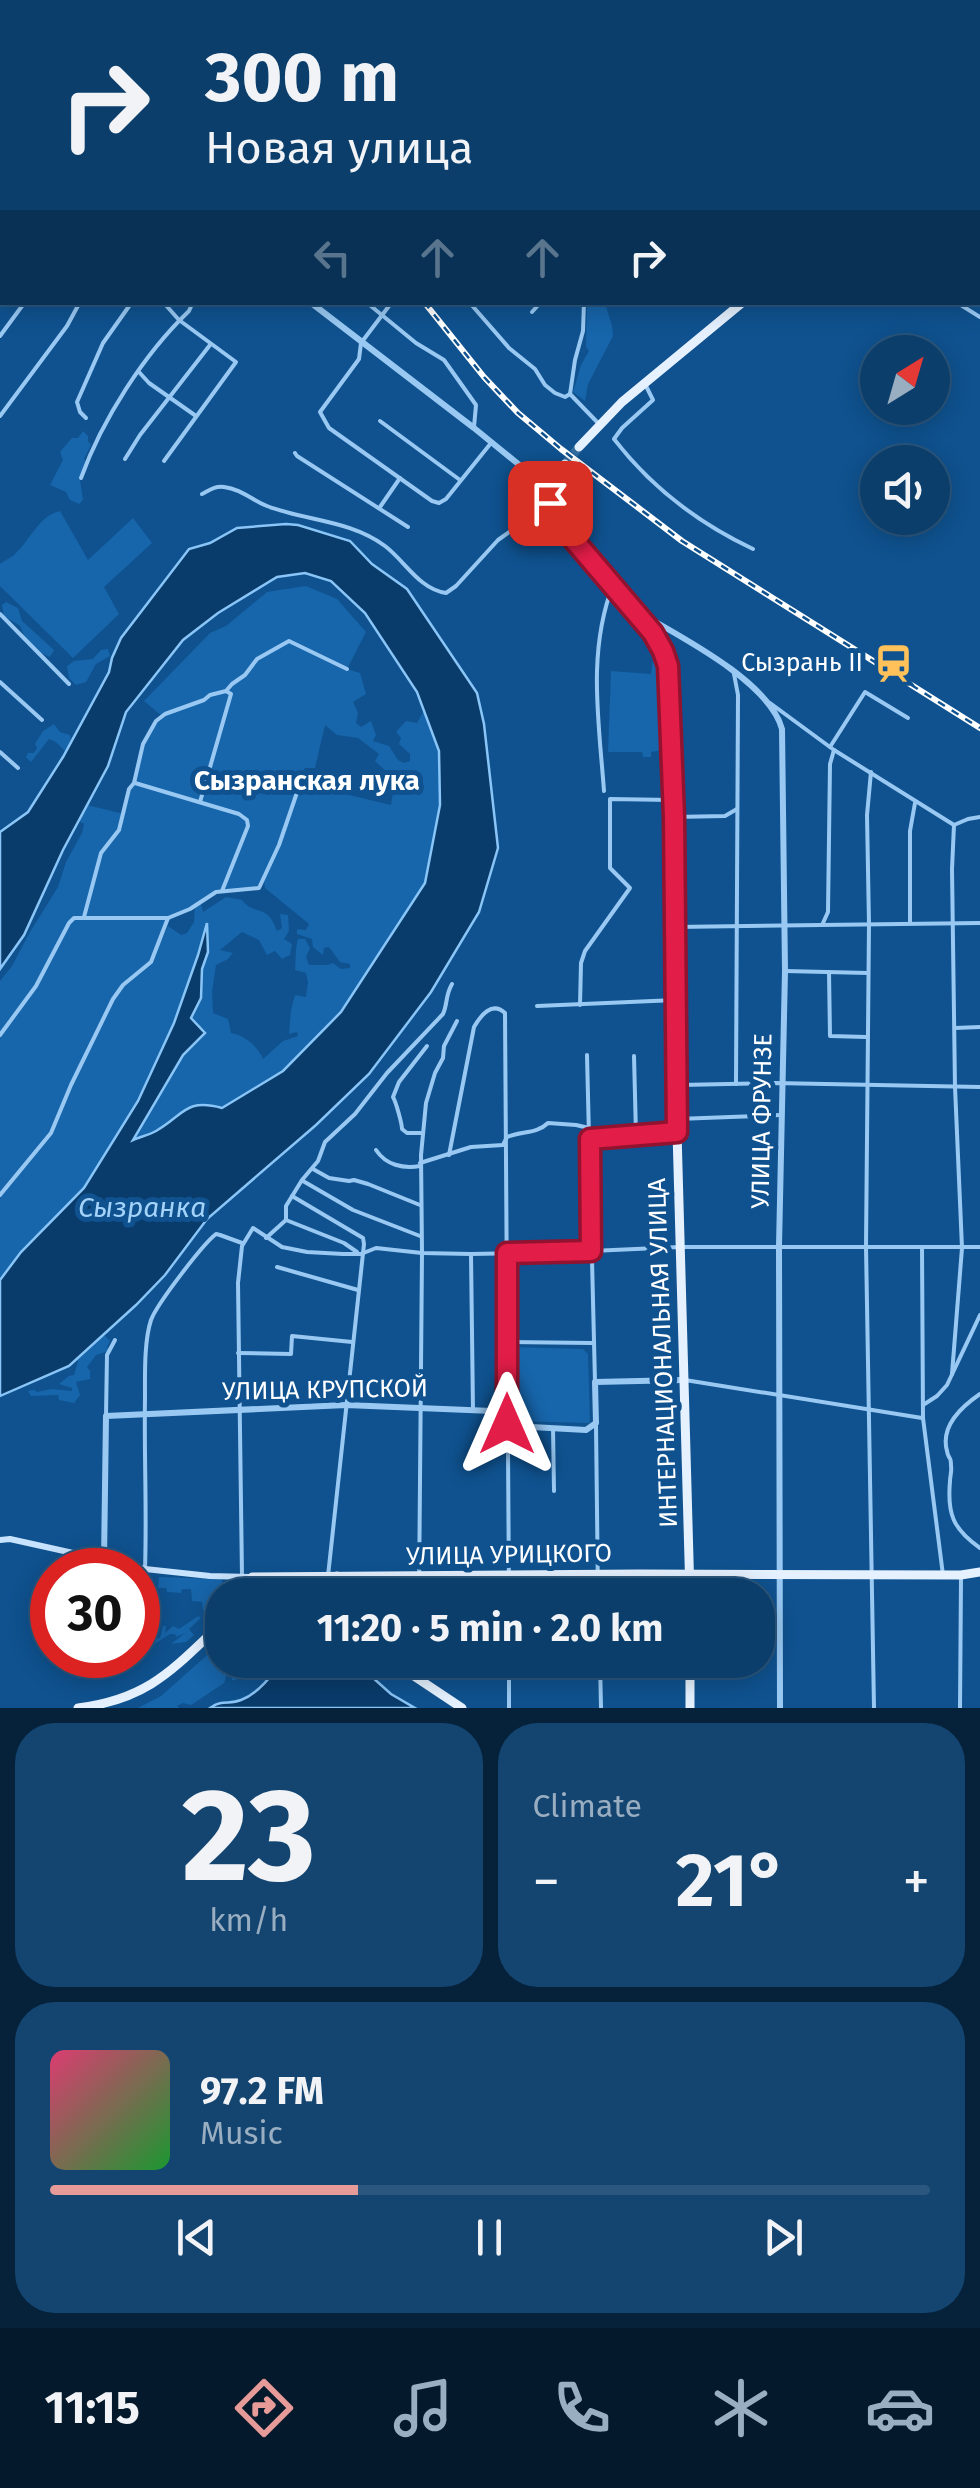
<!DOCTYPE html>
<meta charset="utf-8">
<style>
body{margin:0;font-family:"Fira Sans",sans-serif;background:#144571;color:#f1f3f6;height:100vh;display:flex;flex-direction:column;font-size:38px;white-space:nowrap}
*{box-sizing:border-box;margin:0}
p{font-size:32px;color:#9aaec1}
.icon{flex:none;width:55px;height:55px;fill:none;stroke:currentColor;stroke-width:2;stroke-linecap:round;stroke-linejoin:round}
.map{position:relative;height:1708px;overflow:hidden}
.details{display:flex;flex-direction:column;gap:15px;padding:15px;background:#06223b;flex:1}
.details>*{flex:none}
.top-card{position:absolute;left:0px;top:0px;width:980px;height:305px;box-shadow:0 5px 25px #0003,0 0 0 2px #2b577e;background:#0b3e6b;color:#f1f3f6;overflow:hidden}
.needle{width:65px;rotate:37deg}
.tools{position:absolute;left:860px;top:335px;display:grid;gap:20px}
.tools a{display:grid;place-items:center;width:90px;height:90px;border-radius:50%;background:#0b3e6b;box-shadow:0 5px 25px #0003,0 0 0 2px #2b577e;font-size:50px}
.speed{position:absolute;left:30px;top:1548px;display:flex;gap:20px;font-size:50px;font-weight:700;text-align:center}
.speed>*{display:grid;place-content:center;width:130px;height:130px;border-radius:50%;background:#0b3e6b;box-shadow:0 5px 25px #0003,0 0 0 2px #2b577e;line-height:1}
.speed .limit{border:15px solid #d22;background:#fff;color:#111}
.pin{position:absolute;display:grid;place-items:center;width:85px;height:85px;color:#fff;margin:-42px;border-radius:20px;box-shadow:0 5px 15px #0006}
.me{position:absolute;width:110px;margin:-55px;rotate:0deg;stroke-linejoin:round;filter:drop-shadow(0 0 8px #0008)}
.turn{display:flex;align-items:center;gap:35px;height:210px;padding:0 40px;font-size:45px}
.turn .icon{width:130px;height:130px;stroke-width:2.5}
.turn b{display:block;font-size:70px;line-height:85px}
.lanes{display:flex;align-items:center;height:95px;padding:0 40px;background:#0003;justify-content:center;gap:50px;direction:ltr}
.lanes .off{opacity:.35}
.big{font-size:75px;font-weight:700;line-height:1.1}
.details .widget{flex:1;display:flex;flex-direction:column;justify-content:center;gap:15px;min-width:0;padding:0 35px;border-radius:40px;background:#144571}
.details .dial{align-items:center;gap:0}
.dial b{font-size:130px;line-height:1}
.song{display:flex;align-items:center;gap:30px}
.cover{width:120px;height:120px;border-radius:15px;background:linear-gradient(135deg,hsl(340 70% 55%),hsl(130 70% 35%))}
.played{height:10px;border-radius:5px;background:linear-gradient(90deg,#e69b98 35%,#2b577e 35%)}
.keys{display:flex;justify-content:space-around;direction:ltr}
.heat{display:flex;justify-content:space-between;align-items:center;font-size:55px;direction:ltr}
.details .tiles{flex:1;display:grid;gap:15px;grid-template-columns:1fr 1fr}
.widget:last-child{grid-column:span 2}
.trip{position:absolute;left:205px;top:1578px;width:570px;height:100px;border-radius:40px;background:#0b3e6b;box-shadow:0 5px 25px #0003,0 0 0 2px #2b577e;font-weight:700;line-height:100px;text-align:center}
.dock{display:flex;height:160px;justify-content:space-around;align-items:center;background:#04192b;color:#9aaec1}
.dock .icon{width:70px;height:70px}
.dock .current{color:#e69b98}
.dock b{font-size:45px;color:#f1f3f6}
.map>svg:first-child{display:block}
</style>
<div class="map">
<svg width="980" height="1708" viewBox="0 0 980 1708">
<rect width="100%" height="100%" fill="#0f528f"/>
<!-- green -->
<g fill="#1765aa" fill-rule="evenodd">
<polygon points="587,303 605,303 612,326 613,336 588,384 585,401 573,392 581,365 589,351 586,347"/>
<polygon points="83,431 88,436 88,441 91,445 84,459 86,462 80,480 83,500 79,504 70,500 66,492 50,485 63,460 60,452 72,438 78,438"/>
<path d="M60 511 88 560 133 518 152 543 104 587 119 614 73 658 0 586V564C1 563 13 556 14 555 30 541 38 516 60 511Z"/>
<path d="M306 586 337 599 366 632 347 669 360 673 366 694 353 702 358 713 356 723 361 727 371 721 376 735 373 741 389 746 398 760 404 763 410 761V754L399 744 401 738 396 732 406 721 417 723 424 710 439 751 440 805 425 883 341 1012 283 1071 221 1109C185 1097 183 1116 155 1131 147 1135 139 1138 131 1141L183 1054 204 1034 191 1018 201 998 202 969 208 952 206 927 174 1023 138 1101 84 1188 21 1252 0 1280V981L12 966 30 932 58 887 66 862 82 833 84 824 79 821 87 805 124 814 143 744 162 716 144 701 210 633 226 626 267 592ZM325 725 337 735 358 738 379 754 375 761 395 780 391 805 299 783 305 768H315ZM264 881 265 888 309 924 306 930 297 929V934L312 939 313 947 323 955 324 948 329 947 340 962 350 964V968L341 969 333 963 328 965H309L306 957 310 948 305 939H298C295 949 296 959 295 970L306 973 308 982 306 997 295 995 291 1010 289 1034 297 1032 298 1036 283 1041 263 1059C259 1048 245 1035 231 1033L228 1019 213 1013 212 992 216 965 228 959 233 953 220 950 242 932 259 940 267 955 275 951 282 959 290 955 292 944 284 939 289 931 288 915 280 914 282 928 277 931C267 902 255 917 242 900L226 897 203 912 201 904 219 891 259 888ZM195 907 194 922 187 933 181 935 168 926 160 944 168 918Z"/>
<polygon points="6,602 18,608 22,621 54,650 50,657 41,653 24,635 20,626 4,616 2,605"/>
<polygon points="108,649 110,656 96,664 86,682 76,685 69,678 67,666 74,661 93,659 101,650"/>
<polygon points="654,652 658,675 666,676 668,749 651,752 651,757 643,757 642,752 608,752 611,671 651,674"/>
<polygon points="54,724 60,732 70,735 71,742 66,752 56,742 49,739 31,762 26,757 28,753 34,753 37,748 35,744 43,731"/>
<polygon points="103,1334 110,1341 107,1347 109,1351 96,1355 87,1367 90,1371 90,1379 76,1382 80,1395 74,1403 59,1400 58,1395 31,1396 28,1391 34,1390 37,1392 52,1389 72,1391 72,1388 59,1384 69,1376 74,1375 78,1362 77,1359"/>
<polygon points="511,1347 583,1349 588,1354 590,1423 513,1421"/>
<polygon points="159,1577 221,1579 223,1583 228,1583 232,1595 222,1595 222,1610 213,1620 203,1610 202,1602 192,1601 191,1589 182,1589 181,1593 167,1592 166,1588 158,1588"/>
<polygon points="253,1580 317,1580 322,1584 324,1595 247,1595 245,1591"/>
<path d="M198 1616 201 1618 189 1629 194 1635 186 1642 171 1644 185 1633 176 1637 175 1634H170L148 1648C149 1640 153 1639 160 1638L163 1626H166L165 1633 173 1626 179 1629Z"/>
<polygon points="222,1642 222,1660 253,1660 237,1671 236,1680 232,1680 231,1675 227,1674 224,1683 191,1705 183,1703 177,1706 179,1708 138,1708 161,1696"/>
</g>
<!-- water -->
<g fill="#093b6b" stroke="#8ac5f7" stroke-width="2.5">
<path d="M286 524 298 525 350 541 372 564 407 589 477 693 484 724 498 848 479 912 431 992 369 1074 316 1125 207 1219 165 1275 136 1305 69 1366 0 1396V1280L21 1252 84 1188 138 1101 174 1023 198 955 207 923 208 952 202 969 201 998 191 1018 205 1033 183 1055 133 1140C140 1137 149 1135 156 1131 184 1115 185 1098 222 1108L283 1071 341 1012 425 883 440 805 439 751 417 692 365 613 331 581 305 573 277 577 218 613 183 640 126 712 108 766 63 850 24 935 0 969V832L28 812 63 757 109 672 112 658 121 638 189 549 210 543 237 528Z"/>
<path d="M283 1660H353L391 1694 415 1708H210C223 1699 229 1705 241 1700 259 1693 272 1675 283 1660Z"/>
</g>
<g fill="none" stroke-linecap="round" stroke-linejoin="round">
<!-- primary-tunnel -->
<polyline stroke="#336ca0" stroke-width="9" stroke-dasharray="9 4.5" stroke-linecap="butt" points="565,464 579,447"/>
<!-- minor -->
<g stroke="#99c9f3" stroke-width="4">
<polyline points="390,0 390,2"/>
<polyline points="825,2 826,0"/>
<polyline points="0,268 2,271"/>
<polyline points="163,302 179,320 236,362 164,461"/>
<polyline points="366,302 416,343 444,360 476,405 474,427"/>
<polyline points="392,302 361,343 359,359 320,412 329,428 432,501 439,503 446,499 491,443"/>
<polyline points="469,302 509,348 535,369 545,385 555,393 565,397 570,394"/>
<polyline points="956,302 980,317"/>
<polyline points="532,312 541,302"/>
<polyline points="0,336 25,302"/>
<polyline points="139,372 149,383 196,416"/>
<path d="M645 384 653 400 622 428 614 439C651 487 698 523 753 549"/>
<polyline points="570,394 575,360 583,331 584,302"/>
<polyline points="570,394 598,423"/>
<polyline points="0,416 67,326 80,302"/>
<polyline points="86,418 80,412 77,402 103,343 132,302"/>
<polyline points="380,421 460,480"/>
<polyline points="295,453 297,456 408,527"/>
<polyline points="125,459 140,435 210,345"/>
<path d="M81 478C102 420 144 354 189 311L193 302"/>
<path d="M202 494C210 490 214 486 224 487 241 489 252 500 267 506 306 521 350 520 385 546 405 561 419 589 446 593L456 586 498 540 550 503"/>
<polyline points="380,507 400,478"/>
<polyline points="0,614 69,684"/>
<polyline points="734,674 738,695 736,1084"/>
<polyline points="0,682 42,720"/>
<polyline points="770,703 834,750 954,825 968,819 980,817"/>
<polyline points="830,747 865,692 908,718"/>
<polyline points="0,752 18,768"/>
<polyline points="871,772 867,815 869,924 866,1247 874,1708"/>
<polyline points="135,783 239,814 247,820 248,826 222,891"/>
<path d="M604 791C599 722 587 652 613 585"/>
<polyline points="200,802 231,694 226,691"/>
<polyline points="674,817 725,816 737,809"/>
<polyline points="84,917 101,853 119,830 129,789 134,783 143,744 156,721 165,714 204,700 210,695 226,691 232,684 245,675 257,659 289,641 347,669"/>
<polyline points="823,923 828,912 830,764 834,750"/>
<polyline points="910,923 910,831 915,803"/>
<polyline points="675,927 980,923"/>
<polyline points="785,971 868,973"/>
<polyline points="829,972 830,1036 866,1037"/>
<polyline points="580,1005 581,963 585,951 630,888 610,868 610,799 671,800"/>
<polyline points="537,1006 676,1000"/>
<polyline points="955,1028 980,1027"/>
<polyline points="0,1035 36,986 69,923 74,918 168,918"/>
<polyline points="587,1055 595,1382"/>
<polyline points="634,1056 636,1135"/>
<polyline points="680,1085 774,1083 980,1087"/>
<polyline points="677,1119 781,1115"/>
<path d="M422 1133H407L402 1129C402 1124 396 1102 393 1097L399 1082 427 1046"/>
<polyline points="590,1139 675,1132"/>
<path d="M376 1150C386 1165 403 1169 420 1166"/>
<path d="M449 1155 474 1027C481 1015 492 1001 505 1013L509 1595"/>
<path d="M420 1163 471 1147 503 1145 507 1137C521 1131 537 1134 548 1123L576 1125 589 1128"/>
<polyline points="313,1169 329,1178 349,1181 354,1180 368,1184 420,1205"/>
<polyline points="303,1181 353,1210 420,1236"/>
<polyline points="0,1195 51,1133 71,1085 113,999 123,985 151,962 168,918 190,909 216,892 259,888 279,845 303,775"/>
<polyline points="292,1196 363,1238 364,1244 328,1576"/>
<polyline points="286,1220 344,1243 357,1252"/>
<path d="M266 1238 286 1220V1206L302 1180 318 1161 325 1142 355 1114 387 1073 443 1014C448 1003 445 996 452 984"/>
<polyline points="922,1247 923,1418 943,1575"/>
<polyline points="471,1255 473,1410"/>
<polyline points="277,1267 358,1290"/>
<polyline points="507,1342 592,1343"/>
<polyline points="238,1353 291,1354 292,1336 352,1342"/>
<polyline points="952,1374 962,1248 955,1087 952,869 954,825"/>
<polyline points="685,1380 922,1418"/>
<path d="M980 1394C961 1407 940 1426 947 1451 949 1462 951 1454 951 1466 952 1471 950 1476 950 1481 947 1514 953 1529 980 1548"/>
<polyline points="923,1405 937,1396 947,1385 980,1315"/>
<polyline points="106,1416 107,1355 115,1340"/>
<polyline points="596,1425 598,1595"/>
<polyline points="553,1428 554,1491"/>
<path d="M145 1569C147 1512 144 1455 145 1398 145 1375 144 1341 151 1320 157 1304 202 1245 216 1234L220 1235 242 1243"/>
<polyline points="242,1577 238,1283 242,1246 253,1228 282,1247 307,1252 343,1254 361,1254 376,1248 422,1253 471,1254 569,1252 680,1247 980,1247"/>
<polyline points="419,1595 422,1253 421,1155 426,1103 435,1073 443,1058 444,1046 457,1021"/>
<polyline points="421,1660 422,1678"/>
<polyline points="509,1660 509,1708"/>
<polyline points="600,1660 601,1708"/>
<polyline points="960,1708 961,1578"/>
</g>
<!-- tertiary -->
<g stroke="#99c9f3" stroke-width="6">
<polyline points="584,0 588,2"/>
<polyline points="0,186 2,185"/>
<polyline points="310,302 474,428 550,490"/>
<path d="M638 612C679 636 769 681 782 729L785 971 779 1246 780 1708"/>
<path d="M104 1561 106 1416 346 1405 492 1411C502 1414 504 1424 513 1426L586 1430 596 1423 595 1382 683 1380"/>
</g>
<!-- secondary -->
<g stroke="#c8e3fd" stroke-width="6">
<polyline points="782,2 783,0"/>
<polyline points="0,1540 10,1539 145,1569 210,1576 250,1577"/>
</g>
<!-- primary -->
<g stroke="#e5f1ff" stroke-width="9">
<polyline points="700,0 701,2"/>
<polyline points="579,447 622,402 743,302"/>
<path d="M565 464C552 481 547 493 553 514L653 633 663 651 669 674 674 817 677 1132 690 1595"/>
<polyline points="244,1595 243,1588 252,1577 638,1574 961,1575 980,1572"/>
<polyline points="326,1595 330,1582 337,1576"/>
<polyline points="390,1660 462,1708"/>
<polyline points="690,1660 690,1708"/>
<path d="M78 1708C149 1699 173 1669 222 1623"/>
</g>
<defs>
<g id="rail">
<polyline points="0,107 2,107"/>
<polyline points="978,257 980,258"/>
<polyline points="424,302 484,377 518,413 561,449 682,541 980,728"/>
</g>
</defs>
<!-- rail casing -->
<use href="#rail" stroke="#fff" stroke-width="6"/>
<!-- rail -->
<use href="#rail" stroke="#0f528f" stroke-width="2.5" stroke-dasharray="8" stroke-linecap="butt"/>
</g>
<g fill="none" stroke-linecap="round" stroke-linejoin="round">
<defs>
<polyline id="route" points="507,1424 507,1253 591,1251 590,1139 677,1132 674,817 668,666 663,651 653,633 561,525 554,514 550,503"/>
</defs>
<!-- route casing -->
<use href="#route" stroke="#92132f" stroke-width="25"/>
<!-- route -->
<use href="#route" stroke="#e11d48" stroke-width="18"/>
</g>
<!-- icons -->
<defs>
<symbol id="station-bare" viewBox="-9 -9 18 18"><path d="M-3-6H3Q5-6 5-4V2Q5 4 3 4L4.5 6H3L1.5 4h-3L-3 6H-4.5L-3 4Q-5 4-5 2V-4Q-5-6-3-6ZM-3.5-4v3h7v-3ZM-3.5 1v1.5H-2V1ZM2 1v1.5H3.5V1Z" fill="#ffc25b" stroke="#0f528f" stroke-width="2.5" paint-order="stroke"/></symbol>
</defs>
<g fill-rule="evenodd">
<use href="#station-bare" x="866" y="636" width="55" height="55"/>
</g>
<g text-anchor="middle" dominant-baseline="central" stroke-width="10" stroke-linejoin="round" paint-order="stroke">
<!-- poi labels -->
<g font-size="25" fill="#fff" stroke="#0f528f" text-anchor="end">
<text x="863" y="663">Сызрань II</text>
</g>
<!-- street labels -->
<g font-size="25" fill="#fff" stroke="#0f528f">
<text transform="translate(762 1121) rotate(-89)">УЛИЦА ФРУНЗЕ</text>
<text transform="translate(663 1353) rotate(-92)">ИНТЕРНАЦИОНАЛЬНАЯ УЛИЦА</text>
<text transform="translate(325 1390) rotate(-1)">УЛИЦА КРУПСКОЙ</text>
<text transform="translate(509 1555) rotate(-1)">УЛИЦА УРИЦКОГО</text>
</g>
<!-- neighbourhood labels -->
<g font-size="28" font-weight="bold" fill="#fff" stroke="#0f528f">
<text x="307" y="780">Сызранская лука</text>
</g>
<!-- water labels -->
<g font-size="28" font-style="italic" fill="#a4d3fa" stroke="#0f528f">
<text x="142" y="1207">Сызранка</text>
</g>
</g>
</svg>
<div class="tools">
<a><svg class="needle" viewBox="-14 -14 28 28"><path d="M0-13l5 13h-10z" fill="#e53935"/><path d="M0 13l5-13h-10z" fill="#9aaec1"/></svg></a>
<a><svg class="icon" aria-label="sound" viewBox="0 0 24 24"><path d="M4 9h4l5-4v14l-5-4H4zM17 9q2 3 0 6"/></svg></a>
</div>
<div class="speed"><div class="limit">30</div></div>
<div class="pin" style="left:550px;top:503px;background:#d93025"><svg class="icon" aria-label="arrive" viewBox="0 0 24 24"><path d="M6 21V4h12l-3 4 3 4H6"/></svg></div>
<svg class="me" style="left:507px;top:1424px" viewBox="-20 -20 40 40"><path d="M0-17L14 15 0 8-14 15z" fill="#e11d48" stroke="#fff" stroke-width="4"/></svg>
<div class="trip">11:20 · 5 min · 2.0 km</div>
<div class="top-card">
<div class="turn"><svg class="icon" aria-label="right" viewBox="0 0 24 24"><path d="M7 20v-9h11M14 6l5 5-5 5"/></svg><div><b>300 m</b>Новая улица</div></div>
<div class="lanes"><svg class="icon off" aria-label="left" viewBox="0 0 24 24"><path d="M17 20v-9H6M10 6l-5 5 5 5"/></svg><svg class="icon off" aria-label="ahead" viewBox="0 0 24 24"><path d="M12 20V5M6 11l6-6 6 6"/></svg><svg class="icon off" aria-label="ahead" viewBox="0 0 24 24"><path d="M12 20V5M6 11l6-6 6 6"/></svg><svg class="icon" aria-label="right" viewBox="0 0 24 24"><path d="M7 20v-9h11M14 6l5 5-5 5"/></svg></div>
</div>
</div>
<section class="details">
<div class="tiles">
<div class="widget dial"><b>23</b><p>km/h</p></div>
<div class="widget"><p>Climate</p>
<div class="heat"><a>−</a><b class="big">21°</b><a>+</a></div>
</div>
<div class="widget">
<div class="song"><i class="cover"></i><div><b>97.2 FM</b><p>Music</p></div></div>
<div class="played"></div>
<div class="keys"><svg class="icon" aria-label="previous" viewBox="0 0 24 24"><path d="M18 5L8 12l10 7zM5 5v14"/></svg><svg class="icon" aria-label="pause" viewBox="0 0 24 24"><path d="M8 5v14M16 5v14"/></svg><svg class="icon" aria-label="next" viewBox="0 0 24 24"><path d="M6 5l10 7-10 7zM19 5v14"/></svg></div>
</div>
</div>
</section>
<nav class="dock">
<b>11:15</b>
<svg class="icon current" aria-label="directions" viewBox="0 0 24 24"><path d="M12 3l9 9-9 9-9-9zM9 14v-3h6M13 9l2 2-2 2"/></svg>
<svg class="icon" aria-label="music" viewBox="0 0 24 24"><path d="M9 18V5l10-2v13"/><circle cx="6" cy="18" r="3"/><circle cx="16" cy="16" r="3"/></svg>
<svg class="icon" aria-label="phone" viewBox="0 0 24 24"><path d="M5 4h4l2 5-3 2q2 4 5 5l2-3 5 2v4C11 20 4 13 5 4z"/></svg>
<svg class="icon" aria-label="climate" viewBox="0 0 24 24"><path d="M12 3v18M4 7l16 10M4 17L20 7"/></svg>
<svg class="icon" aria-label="car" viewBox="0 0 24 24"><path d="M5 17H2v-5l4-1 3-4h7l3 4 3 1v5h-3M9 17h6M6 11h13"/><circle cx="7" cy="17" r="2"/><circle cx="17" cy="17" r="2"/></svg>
</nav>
